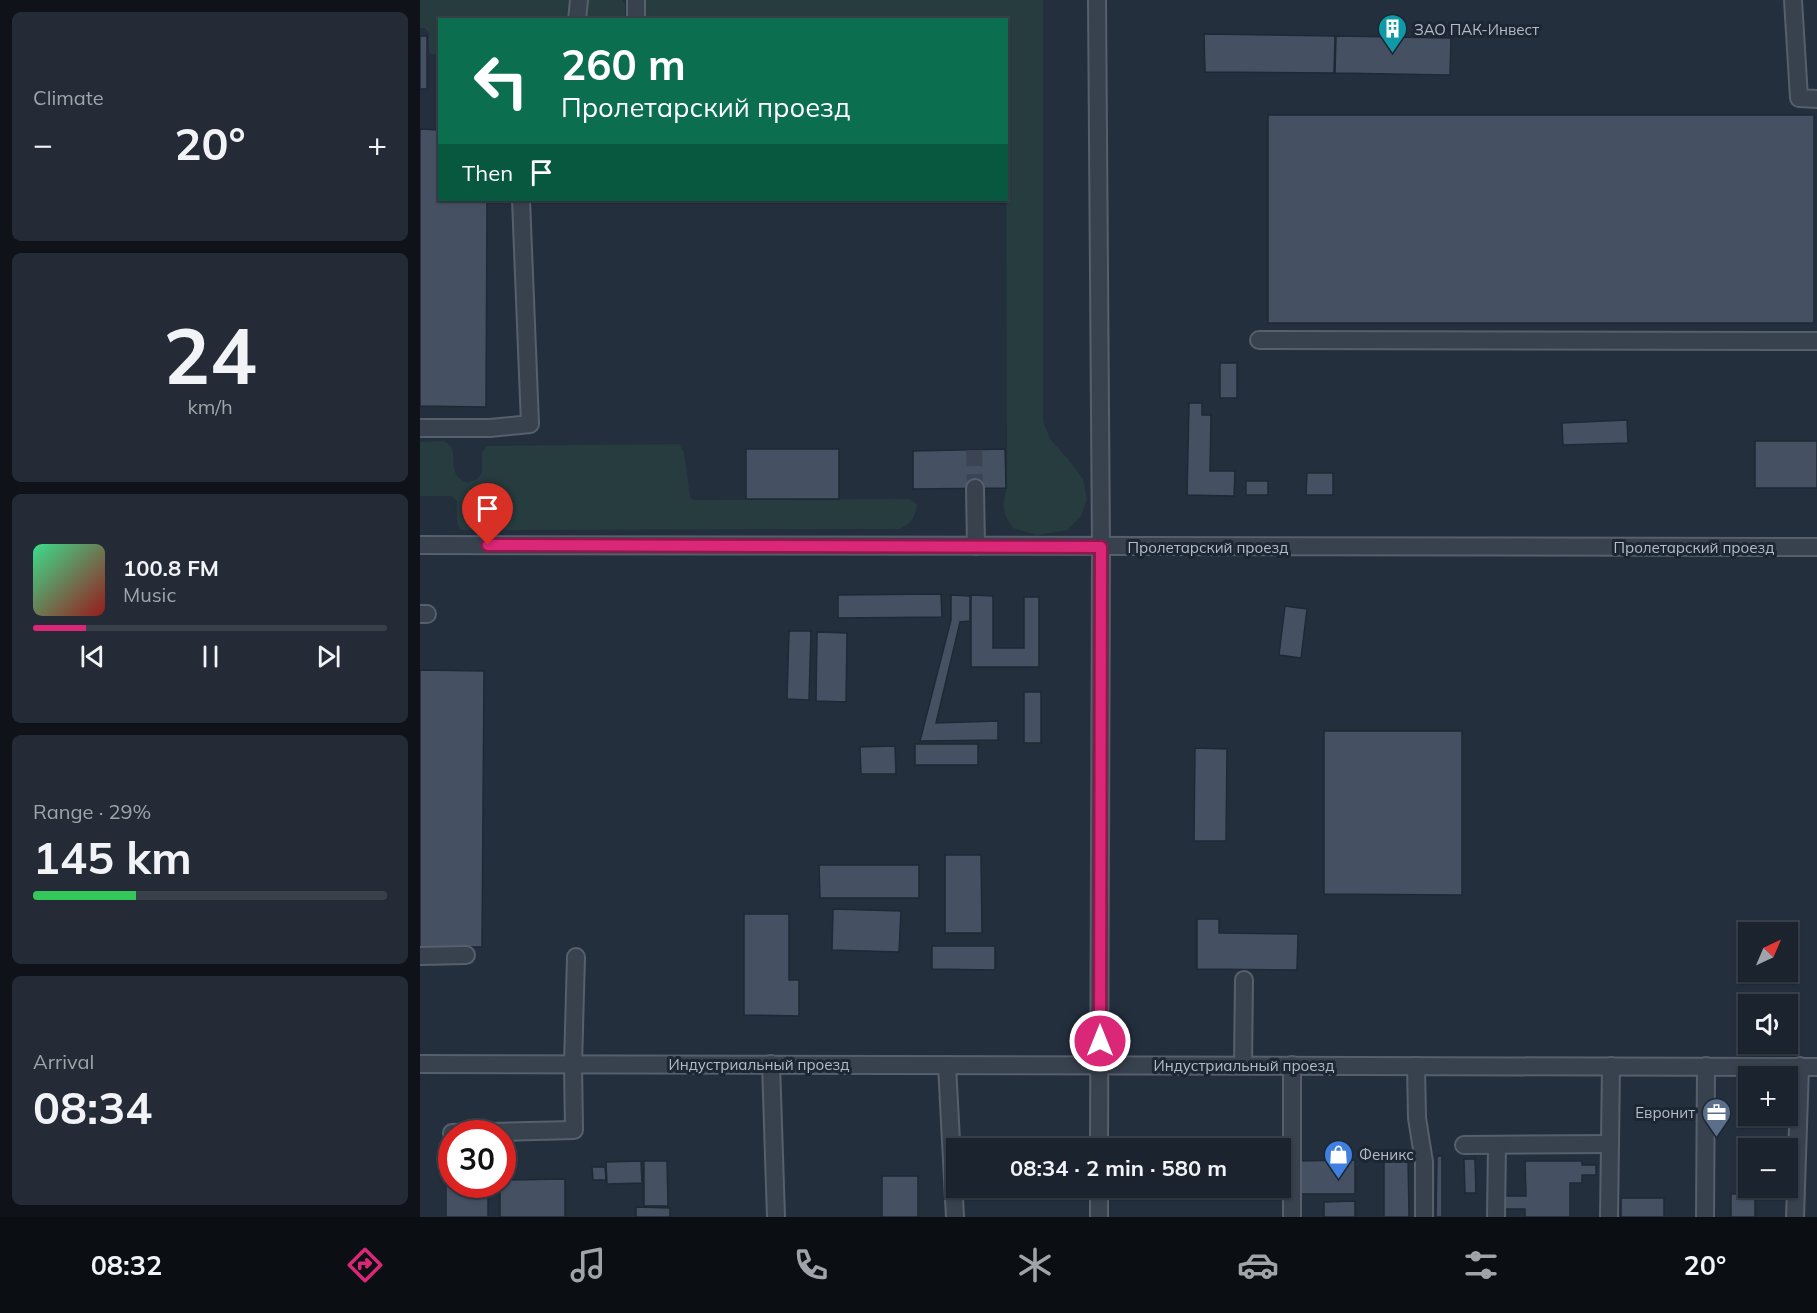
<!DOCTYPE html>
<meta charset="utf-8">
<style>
body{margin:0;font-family:Mulish,sans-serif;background:#242b36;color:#f1f3f6;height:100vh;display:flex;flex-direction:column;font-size:22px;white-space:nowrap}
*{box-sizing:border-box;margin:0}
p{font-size:20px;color:#a0a4aa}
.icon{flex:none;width:33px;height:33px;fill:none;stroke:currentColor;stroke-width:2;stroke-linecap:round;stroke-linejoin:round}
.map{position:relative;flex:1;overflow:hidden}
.details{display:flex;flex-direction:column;gap:12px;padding:12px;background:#0f1319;width:420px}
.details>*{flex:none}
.banner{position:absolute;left:18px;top:18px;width:570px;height:183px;border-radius:0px;box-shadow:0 2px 4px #0004,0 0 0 2px #39404a;background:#0b6e4f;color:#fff;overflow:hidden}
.needle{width:39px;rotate:44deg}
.tools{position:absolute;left:1318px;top:922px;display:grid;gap:12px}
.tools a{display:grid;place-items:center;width:60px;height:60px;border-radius:0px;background:#1b232e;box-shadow:0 2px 4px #0004,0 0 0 2px #39404a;font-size:30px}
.speed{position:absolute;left:18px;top:1120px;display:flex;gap:12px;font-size:30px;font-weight:700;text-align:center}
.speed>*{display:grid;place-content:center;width:78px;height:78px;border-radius:50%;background:#1b232e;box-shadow:0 2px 4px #0004,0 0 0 2px #39404a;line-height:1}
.speed .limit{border:9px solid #d22;background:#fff;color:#111}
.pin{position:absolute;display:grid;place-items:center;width:51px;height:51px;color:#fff;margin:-62px -26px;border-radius:50% 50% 50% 0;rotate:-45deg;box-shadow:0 0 6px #0007}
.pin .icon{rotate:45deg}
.me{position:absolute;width:66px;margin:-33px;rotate:0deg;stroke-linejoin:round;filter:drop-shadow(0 0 4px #0008)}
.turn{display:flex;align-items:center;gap:21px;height:126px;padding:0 24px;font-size:27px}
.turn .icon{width:78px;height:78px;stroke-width:2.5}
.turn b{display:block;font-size:42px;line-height:51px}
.then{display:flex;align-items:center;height:57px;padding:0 24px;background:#0003;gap:12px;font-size:22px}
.big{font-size:45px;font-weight:700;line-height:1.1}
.details .widget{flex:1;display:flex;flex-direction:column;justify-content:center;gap:9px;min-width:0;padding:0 21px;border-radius:9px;background:#242b36}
.details .dial{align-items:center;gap:0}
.dial b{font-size:78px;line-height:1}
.song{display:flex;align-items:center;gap:18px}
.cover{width:72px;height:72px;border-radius:9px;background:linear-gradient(135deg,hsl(150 70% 55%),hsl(0 70% 35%))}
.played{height:6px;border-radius:3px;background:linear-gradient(90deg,#db2777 15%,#39404a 15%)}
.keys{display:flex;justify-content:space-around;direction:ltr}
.heat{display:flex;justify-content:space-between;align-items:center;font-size:33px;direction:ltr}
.charge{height:9px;border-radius:4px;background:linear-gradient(90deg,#34c759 29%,#39404a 0)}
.trip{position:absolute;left:526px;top:1138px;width:345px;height:60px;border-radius:0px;background:#1b232e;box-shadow:0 2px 4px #0004,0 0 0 2px #39404a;font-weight:700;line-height:60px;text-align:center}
.dock{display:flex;height:96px;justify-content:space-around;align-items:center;background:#0b0e12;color:#a0a4aa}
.dock .icon{width:42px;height:42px}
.dock .active{color:#db2777}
.dock b{font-size:27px;color:#f1f3f6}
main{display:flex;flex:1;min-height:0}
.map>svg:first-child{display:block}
</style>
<main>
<section class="details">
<div class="widget"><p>Climate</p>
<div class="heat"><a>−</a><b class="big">20°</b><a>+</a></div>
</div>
<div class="widget dial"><b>24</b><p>km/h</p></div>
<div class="widget">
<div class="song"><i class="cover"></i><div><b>100.8 FM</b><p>Music</p></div></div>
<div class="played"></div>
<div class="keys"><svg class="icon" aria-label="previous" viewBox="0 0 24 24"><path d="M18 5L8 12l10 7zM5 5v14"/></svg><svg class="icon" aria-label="pause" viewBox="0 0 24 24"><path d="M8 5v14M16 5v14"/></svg><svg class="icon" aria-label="next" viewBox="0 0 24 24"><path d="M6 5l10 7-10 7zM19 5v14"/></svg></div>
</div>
<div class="widget"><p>Range · 29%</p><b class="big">145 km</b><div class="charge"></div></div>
<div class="widget"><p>Arrival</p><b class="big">08:34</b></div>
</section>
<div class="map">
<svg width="1397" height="1217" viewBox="0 0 1397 1217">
<rect width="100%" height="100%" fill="#242f3e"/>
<!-- green -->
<g fill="#263c3f">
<polygon points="0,0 202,0 205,4 205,19 20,20 19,54 12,54 9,52 9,33 5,28 0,28"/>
<path d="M226 0H623V421L630 439 648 459 663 479 667 499 661 516 647 530 617 535 593 528C582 513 582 506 587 488L586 20 226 19Z"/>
<path d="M24 441C44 452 22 472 47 483L57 479 62 473V453L67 446 259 444 264 452 270 497 273 500 490 499 497 505C495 518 491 524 479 529L41 530 37 523V501L31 496H0V442Z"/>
</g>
<!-- building -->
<g fill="#455162" stroke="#1f2835" stroke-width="1.5">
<polygon points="784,34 915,36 914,73 785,72"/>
<rect x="0" y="36" width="7" height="53"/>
<polygon points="916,36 1031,38 1030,75 915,73"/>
<rect x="848" y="115" width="546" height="208"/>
<polygon points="0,129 20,130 20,200 67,200 66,407 0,406"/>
<rect x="800" y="363" width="17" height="35"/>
<polygon points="769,403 782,403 782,415 791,415 790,471 815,471 814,496 767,495"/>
<polygon points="1207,420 1208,443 1143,445 1142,423"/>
<rect x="1335" y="441" width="62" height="47"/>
<rect x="326" y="449" width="93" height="50"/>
<polygon points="585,449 586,488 493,489 493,451"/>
<polygon points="887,473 913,473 913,495 886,495"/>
<rect x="826" y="481" width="22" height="14"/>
<polygon points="521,594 522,617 418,618 418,595"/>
<polygon points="531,595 550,596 550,621 540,622 516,723 578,721 578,740 500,741 531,620"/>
<polygon points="551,595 573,596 573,648 604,648 604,597 619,597 619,667 551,667"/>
<polygon points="865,606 887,609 881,658 859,655"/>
<polygon points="369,631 391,631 389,700 367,699"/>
<polygon points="397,632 427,633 426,702 396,701"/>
<polygon points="0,670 64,671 62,947 0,947"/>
<rect x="604" y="692" width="17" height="51"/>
<polygon points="904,731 1042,731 1042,895 904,894"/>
<rect x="495" y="744" width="63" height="21"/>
<polygon points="475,746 476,774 441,774 440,747"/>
<polygon points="775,748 807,749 806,841 774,841"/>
<polygon points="525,855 561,855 562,933 525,933"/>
<polygon points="399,865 499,865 499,898 400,898"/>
<polygon points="413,909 481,911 479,952 412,950"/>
<polygon points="324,914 369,914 369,980 379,980 379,1016 324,1015"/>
<polygon points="777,919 799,919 799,933 878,934 877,970 777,969"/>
<polygon points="512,946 575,946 575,970 512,969"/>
<polygon points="1017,1156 1022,1156 1022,1217 1016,1217"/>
<polygon points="964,1157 988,1157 989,1217 964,1217"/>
<polygon points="1044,1159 1055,1159 1056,1193 1045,1193"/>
<polygon points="861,1160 864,1160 865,1177 861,1177"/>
<polygon points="935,1160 935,1194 875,1194 875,1161"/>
<polygon points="221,1161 222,1183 187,1184 186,1162"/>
<polygon points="224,1161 247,1161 248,1206 224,1206"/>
<polygon points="1105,1161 1162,1161 1162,1165 1176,1165 1176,1175 1162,1175 1162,1183 1150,1183 1150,1217 1105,1217 1105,1209 1084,1209 1084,1196 1106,1196"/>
<polygon points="172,1167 185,1167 186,1180 173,1180"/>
<rect x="462" y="1176" width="36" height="41"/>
<polygon points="26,1178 32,1179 32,1185 68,1185 68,1217 26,1217"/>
<polygon points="145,1179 145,1217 80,1217 80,1185 82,1185 82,1180"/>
<rect x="1311" y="1194" width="24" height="23"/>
<rect x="1201" y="1198" width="43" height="19"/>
<polygon points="935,1201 935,1217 904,1217 904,1202"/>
<polygon points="216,1207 250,1208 250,1217 216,1217"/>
</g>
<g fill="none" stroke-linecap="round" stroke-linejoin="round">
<!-- minor-tunnel -->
<polyline stroke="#3a4453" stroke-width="16" stroke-dasharray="16 8" stroke-linecap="butt" points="554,450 555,488"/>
<defs>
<g id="minor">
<polyline points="216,0 216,20"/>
<polyline points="677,0 681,547 679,1149"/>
<polyline points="1373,0 1379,98 1397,99"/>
<polyline points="157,20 159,0"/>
<polyline points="839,340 1397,341"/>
<polyline points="0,428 70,428 110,424 101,200"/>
<polyline points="555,488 556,546"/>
<polyline points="0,545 1397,547"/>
<polyline points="0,614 7,614"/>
<polyline points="0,956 46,955"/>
<polyline points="0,1064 1397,1067"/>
<polyline points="351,1064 356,1217"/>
<polyline points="527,1065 535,1217"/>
<polyline points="823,1065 824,980"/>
<polyline points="872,1065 872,1217"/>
<polyline points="996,1066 997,1118 1004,1162 1004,1217"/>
<polyline points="32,1133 154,1130 153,1064 156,957"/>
<polyline points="1044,1145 1190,1144"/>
<polyline points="679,1217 679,1188"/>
<polyline points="1076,1217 1077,1145"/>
<polyline points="1189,1217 1191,1066"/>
<polyline points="1285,1217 1286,1066"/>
<polyline points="1375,1217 1380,1066"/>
</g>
</defs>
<!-- minor casing -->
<use href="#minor" stroke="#565f6c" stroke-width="20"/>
<!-- minor -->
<use href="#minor" stroke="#38414e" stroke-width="16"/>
</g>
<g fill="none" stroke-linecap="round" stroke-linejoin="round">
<defs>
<polyline id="route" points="68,545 681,547 680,1041"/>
</defs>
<!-- route casing -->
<use href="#route" stroke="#8e194d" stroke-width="15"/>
<!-- route -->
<use href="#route" stroke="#db2777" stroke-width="10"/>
</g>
<!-- icons -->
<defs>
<symbol id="building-pin" viewBox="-11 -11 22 30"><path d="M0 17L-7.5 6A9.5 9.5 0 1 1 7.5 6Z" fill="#0f9aa8" stroke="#1d2633"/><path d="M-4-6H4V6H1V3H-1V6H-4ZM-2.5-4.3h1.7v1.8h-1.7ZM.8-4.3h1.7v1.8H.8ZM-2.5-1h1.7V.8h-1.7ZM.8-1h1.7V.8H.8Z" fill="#fff"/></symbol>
<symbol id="office-pin" viewBox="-11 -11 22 30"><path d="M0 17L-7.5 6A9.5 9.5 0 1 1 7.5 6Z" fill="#5c6f8a" stroke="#1d2633"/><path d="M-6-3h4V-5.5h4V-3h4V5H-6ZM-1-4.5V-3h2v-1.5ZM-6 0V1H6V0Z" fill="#fff"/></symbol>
<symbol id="shop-pin" viewBox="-11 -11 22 30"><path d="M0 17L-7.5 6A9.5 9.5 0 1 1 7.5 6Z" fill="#3f7fe0" stroke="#1d2633"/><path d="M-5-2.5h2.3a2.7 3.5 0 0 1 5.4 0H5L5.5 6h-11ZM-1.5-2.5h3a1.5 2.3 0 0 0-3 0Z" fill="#fff"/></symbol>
</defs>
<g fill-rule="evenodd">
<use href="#building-pin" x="956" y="12" width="33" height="45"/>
<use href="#office-pin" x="1280" y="1096" width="33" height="45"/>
<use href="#shop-pin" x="902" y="1138" width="33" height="45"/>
</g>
<g text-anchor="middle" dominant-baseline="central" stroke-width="6" stroke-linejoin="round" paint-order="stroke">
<!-- poi labels -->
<g font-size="15" fill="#b4bcc9" stroke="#1d2633" text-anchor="start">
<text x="994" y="29">ЗАО ПАК-Инвест</text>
<text x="1275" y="1112" text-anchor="end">Евронит</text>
<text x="939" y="1154">Феникс</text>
</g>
<!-- street labels -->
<g font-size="15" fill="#b4bcc9" stroke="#1d2633">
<text x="788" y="547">Пролетарский проезд</text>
<text x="1274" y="547">Пролетарский проезд</text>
<text x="339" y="1064">Индустриальный проезд</text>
<text x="824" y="1065">Индустриальный проезд</text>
</g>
</g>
</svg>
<div class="tools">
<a><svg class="needle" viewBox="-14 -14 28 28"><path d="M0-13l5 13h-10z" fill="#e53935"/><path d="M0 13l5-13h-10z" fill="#a0a4aa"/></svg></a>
<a><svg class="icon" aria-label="sound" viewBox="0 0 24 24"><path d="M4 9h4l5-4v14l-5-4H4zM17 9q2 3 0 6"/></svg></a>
<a>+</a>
<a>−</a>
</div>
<div class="speed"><div class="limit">30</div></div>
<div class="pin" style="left:68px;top:545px;background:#d93025"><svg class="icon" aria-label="arrive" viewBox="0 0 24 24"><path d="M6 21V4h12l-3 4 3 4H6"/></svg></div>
<svg class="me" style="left:680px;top:1041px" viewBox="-20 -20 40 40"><circle r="17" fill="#db2777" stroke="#fff" stroke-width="3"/><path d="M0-11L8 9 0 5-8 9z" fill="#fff"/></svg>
<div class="trip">08:34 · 2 min · 580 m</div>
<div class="banner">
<div class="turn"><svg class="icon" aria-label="left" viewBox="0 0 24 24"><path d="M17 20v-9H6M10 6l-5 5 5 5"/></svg><div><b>260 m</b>Пролетарский проезд</div></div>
<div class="then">Then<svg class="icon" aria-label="arrive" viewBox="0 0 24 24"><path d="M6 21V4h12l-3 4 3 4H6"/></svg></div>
</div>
</div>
</main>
<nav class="dock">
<b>08:32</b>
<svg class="icon active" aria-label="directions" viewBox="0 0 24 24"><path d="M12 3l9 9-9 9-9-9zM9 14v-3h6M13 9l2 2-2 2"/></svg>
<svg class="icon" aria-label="music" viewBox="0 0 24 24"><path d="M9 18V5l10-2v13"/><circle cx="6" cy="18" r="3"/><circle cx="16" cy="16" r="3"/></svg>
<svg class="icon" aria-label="phone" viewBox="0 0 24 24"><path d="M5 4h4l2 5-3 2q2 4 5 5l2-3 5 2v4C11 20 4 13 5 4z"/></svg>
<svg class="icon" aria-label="climate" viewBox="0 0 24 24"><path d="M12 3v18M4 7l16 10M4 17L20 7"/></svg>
<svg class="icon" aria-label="car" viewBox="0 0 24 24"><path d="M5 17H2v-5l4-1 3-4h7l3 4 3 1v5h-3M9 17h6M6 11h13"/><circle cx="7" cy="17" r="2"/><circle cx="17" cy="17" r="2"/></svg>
<svg class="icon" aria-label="filters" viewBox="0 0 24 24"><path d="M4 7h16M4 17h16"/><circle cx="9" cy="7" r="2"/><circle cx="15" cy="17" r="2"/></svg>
<b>20°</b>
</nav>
